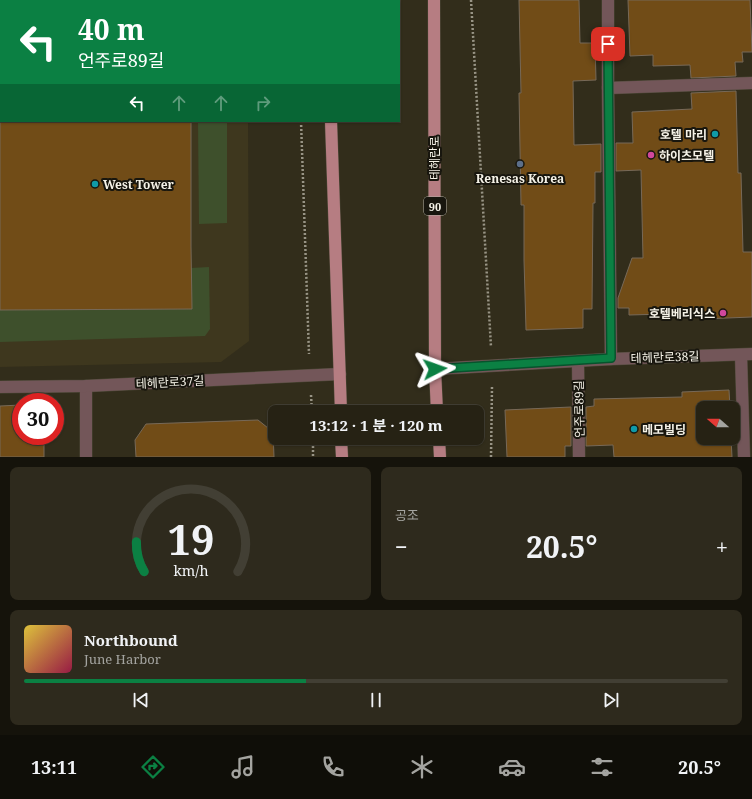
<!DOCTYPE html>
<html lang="ko">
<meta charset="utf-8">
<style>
body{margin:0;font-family:"Noto Serif","Noto Sans KR",serif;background:#2e2a1d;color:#f1f3f6;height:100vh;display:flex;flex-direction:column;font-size:15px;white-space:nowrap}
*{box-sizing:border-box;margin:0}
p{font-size:13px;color:#a4a4a0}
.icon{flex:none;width:22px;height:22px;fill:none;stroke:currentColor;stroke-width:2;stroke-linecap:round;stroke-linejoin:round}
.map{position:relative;height:457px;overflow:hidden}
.drawer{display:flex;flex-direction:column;gap:10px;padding:10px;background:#15130b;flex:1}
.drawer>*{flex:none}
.banner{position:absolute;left:0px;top:0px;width:400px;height:122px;box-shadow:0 1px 3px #0004,0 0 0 1px #423f34;background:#0b8043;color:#fff;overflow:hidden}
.needle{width:26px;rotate:290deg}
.tools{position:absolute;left:696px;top:401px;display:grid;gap:8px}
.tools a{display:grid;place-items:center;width:44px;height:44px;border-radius:8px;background:#262214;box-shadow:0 1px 3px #0004,0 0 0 1px #423f34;font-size:20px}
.speed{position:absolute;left:12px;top:393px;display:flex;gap:8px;font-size:20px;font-weight:700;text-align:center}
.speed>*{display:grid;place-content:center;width:52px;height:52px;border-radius:50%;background:#262214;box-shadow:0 1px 3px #0004,0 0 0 1px #423f34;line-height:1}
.speed .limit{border:6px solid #d22;background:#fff;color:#111}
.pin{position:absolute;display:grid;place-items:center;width:34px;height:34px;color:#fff;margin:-17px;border-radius:8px;box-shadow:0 2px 6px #0006}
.me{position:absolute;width:44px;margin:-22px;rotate:86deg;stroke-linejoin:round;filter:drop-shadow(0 0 3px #0008)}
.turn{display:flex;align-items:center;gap:14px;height:84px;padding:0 12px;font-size:18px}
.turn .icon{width:52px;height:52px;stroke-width:2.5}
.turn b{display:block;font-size:28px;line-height:34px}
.lanes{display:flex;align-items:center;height:38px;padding:0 12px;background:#0003;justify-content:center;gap:20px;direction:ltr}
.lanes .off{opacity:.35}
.big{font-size:30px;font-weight:700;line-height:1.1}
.drawer .widget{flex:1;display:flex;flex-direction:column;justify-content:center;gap:6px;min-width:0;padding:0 14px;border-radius:8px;background:#2e2a1d}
.drawer .dial{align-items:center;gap:0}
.dial svg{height:104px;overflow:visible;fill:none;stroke:#423f34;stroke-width:7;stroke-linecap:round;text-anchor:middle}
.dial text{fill:#f1f3f6;stroke:none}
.song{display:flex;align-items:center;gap:12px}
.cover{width:48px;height:48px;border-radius:6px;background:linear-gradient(135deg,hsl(50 70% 55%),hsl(340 70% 35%))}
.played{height:4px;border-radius:2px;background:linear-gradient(90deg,#0b8043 40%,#423f34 40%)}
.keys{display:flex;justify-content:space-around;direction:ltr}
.heat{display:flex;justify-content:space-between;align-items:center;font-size:22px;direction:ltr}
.drawer .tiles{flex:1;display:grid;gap:10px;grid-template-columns:1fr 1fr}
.widget:last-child{grid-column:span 2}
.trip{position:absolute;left:268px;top:405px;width:216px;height:40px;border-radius:8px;background:#262214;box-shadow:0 1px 3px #0004,0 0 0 1px #423f34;font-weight:700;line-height:40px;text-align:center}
.tab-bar{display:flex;height:64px;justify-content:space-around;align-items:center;background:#0f0e08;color:#a4a4a0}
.tab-bar .icon{width:28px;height:28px}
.tab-bar .on{color:#0b8043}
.tab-bar b{font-size:18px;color:#f1f3f6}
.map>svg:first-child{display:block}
</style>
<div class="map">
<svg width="752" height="457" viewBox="0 0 752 457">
<rect width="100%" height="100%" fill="#322d1b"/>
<!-- built -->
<polygon fill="#3e371e" points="0,0 248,0 1,1 1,121 248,121 249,341 221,362 0,367"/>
<!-- green -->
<g fill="#3e502c">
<polygon points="198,121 227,121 227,223 199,224"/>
<polygon points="209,267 210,329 205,336 0,342 0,310 191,268"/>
</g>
<!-- building -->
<g fill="#714c17" stroke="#776958">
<polygon points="519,0 579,0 580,43 595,43 596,80 573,81 574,145 601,144 601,172 595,172 595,203 593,203 592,309 583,309 583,328 526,330 524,260 524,205 521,205 519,93 521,93"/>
<polygon points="628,0 750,0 752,52 742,52 743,62 735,62 736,76 691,78 690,65 653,66 653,55 630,56"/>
<polygon points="736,91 738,173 741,173 743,252 752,252 752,317 702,319 702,313 629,315 629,308 618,308 618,298 632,258 643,258 641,170 616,171 616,143 633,143 632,112 692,109 691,93"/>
<polygon points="0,121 191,121 191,246 192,309 0,310"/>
<polygon points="729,390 730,408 703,408 703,438 731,438 732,457 614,457 613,445 586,446 586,407 594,406 594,399 682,397 682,392"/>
<polygon points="21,405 21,436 44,436 44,457 0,457 0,406"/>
<polygon points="571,407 571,446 565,446 565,457 507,457 505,410"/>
<polygon points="258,420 273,432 274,457 136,457 135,440 146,424"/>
</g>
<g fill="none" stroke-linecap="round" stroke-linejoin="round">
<defs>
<g id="lane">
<polyline points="608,0 608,88 611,359"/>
<polyline points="608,88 752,83"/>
<polyline points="578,361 579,457"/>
<polyline points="86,386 86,457"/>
</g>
<g id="street">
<polyline points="741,355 744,457"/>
<polyline points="435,369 611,359 752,354"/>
<polyline points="0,387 86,386 340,374"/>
</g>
<g id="primary">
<polyline points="327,0 327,1"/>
<polyline points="434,0 435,369 437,412"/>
<polyline points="331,121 341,412"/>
<polyline points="341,438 342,457"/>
<polyline points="439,438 440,457"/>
</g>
</defs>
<!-- lane casing -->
<use href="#lane" stroke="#4d4938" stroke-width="13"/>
<!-- street casing -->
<use href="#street" stroke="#4d4938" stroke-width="13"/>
<!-- primary casing -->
<use href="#primary" stroke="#4d4938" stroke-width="13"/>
<!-- path -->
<g stroke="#989485" stroke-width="2.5" stroke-dasharray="2 2" stroke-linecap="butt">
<polyline points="296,0 297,1"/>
<polyline points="471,0 491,347"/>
<polyline points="301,121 309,354"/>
<polyline points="311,395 312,412"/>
<polyline points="313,438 313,457"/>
<polyline points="491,457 492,386"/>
</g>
<!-- lane -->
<use href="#lane" stroke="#735659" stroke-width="12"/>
<!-- street -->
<use href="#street" stroke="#735659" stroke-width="12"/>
<!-- primary -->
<use href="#primary" stroke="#b67d82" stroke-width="12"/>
</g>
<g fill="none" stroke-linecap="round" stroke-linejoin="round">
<defs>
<polyline id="route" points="435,369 611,358 608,44"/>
</defs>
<!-- route casing -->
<use href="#route" stroke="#07532c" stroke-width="10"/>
<!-- route -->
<use href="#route" stroke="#0b8043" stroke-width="7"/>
</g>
<!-- markers -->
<g fill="#0f9aa8" stroke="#18160e" stroke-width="1.5">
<circle cx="715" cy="134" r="4"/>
<circle cx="95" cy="184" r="4"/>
<circle cx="634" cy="429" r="4"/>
</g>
<g fill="#d1479c" stroke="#18160e" stroke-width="1.5">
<circle cx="651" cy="155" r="4"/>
<circle cx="723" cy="313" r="4"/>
</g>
<circle fill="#5c6f8a" stroke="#18160e" stroke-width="1.5" cx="520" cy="164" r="4"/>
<g text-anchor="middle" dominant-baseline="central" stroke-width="4" stroke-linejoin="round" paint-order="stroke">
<!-- shield labels -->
<rect fill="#18160e" stroke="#b3b0a6" stroke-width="1" x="424" y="197" width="22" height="18" rx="3"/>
<g font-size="11" font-weight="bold" fill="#f5f2e7">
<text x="435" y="206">90</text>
</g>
<!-- poi labels -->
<g font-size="12" font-weight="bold" fill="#f5f2e7" stroke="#18160e" text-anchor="start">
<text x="707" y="134" text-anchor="end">호텔 마리</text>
<text x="659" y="155">하이츠모텔</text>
<text x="520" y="178" text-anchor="middle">Renesas Korea</text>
<text x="103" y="184">West Tower</text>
<text x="715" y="313" text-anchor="end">호텔베리식스</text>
<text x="642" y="429">메모빌딩</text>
</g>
<!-- street labels -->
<g font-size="12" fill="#f5f2e7" stroke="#18160e">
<text transform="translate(434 158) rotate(-90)">테헤란로</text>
<text transform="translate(665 357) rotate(-2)">테헤란로38길</text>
<text transform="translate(170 382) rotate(-3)">테헤란로37길</text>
<text transform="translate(579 409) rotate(-91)">언주로89길</text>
</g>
</g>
</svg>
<div class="tools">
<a><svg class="needle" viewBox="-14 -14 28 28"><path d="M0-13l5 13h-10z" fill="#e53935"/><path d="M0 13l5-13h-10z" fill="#a4a4a0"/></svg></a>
</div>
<div class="speed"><div class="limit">30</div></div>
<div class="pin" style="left:608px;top:44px;background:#d93025"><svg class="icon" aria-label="arrive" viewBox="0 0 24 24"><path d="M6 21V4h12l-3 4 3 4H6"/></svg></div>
<svg class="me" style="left:435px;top:369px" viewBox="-20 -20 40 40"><path d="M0-17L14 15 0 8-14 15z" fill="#0b8043" stroke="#fff" stroke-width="4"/></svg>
<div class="trip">13:12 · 1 분 · 120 m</div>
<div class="banner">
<div class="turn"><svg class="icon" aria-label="left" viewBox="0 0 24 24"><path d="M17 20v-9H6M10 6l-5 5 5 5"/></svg><div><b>40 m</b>언주로89길</div></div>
<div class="lanes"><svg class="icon" aria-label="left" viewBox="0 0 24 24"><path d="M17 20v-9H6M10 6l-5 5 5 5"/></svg><svg class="icon off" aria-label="ahead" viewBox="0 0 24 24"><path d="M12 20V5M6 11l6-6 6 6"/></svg><svg class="icon off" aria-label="ahead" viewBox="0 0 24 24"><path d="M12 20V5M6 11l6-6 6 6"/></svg><svg class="icon off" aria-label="right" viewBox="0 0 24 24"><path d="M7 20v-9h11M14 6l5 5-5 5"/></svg></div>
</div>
</div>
<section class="drawer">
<div class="tiles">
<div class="widget dial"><svg viewBox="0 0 100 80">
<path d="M14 69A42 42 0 1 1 86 69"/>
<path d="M14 69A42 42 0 0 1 8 46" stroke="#0b8043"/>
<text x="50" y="56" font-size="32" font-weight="700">19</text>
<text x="50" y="72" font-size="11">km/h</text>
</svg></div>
<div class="widget"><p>공조</p>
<div class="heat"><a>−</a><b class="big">20.5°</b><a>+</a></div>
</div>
<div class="widget">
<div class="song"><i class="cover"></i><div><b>Northbound</b><p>June Harbor</p></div></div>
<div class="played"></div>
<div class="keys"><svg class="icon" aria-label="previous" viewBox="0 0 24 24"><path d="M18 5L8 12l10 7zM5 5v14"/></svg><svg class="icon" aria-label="pause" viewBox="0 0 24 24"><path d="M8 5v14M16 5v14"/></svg><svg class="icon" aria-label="next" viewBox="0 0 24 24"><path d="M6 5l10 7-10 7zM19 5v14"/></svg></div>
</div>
</div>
</section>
<nav class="tab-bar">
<b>13:11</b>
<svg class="icon on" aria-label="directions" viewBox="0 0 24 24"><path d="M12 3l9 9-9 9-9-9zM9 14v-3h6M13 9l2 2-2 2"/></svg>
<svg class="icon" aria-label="music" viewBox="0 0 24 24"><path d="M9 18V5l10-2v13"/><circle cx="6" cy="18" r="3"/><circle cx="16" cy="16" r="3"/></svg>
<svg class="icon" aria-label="phone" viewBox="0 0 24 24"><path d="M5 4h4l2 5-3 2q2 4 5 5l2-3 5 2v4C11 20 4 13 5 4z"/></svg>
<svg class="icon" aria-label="climate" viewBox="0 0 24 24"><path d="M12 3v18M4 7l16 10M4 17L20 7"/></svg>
<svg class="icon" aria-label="car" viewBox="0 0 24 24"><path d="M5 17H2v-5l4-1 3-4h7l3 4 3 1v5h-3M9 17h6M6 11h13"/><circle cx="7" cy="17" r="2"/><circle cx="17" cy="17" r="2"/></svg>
<svg class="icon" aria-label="filters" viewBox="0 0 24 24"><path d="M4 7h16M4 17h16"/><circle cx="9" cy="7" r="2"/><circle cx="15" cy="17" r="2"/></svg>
<b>20.5°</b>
</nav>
